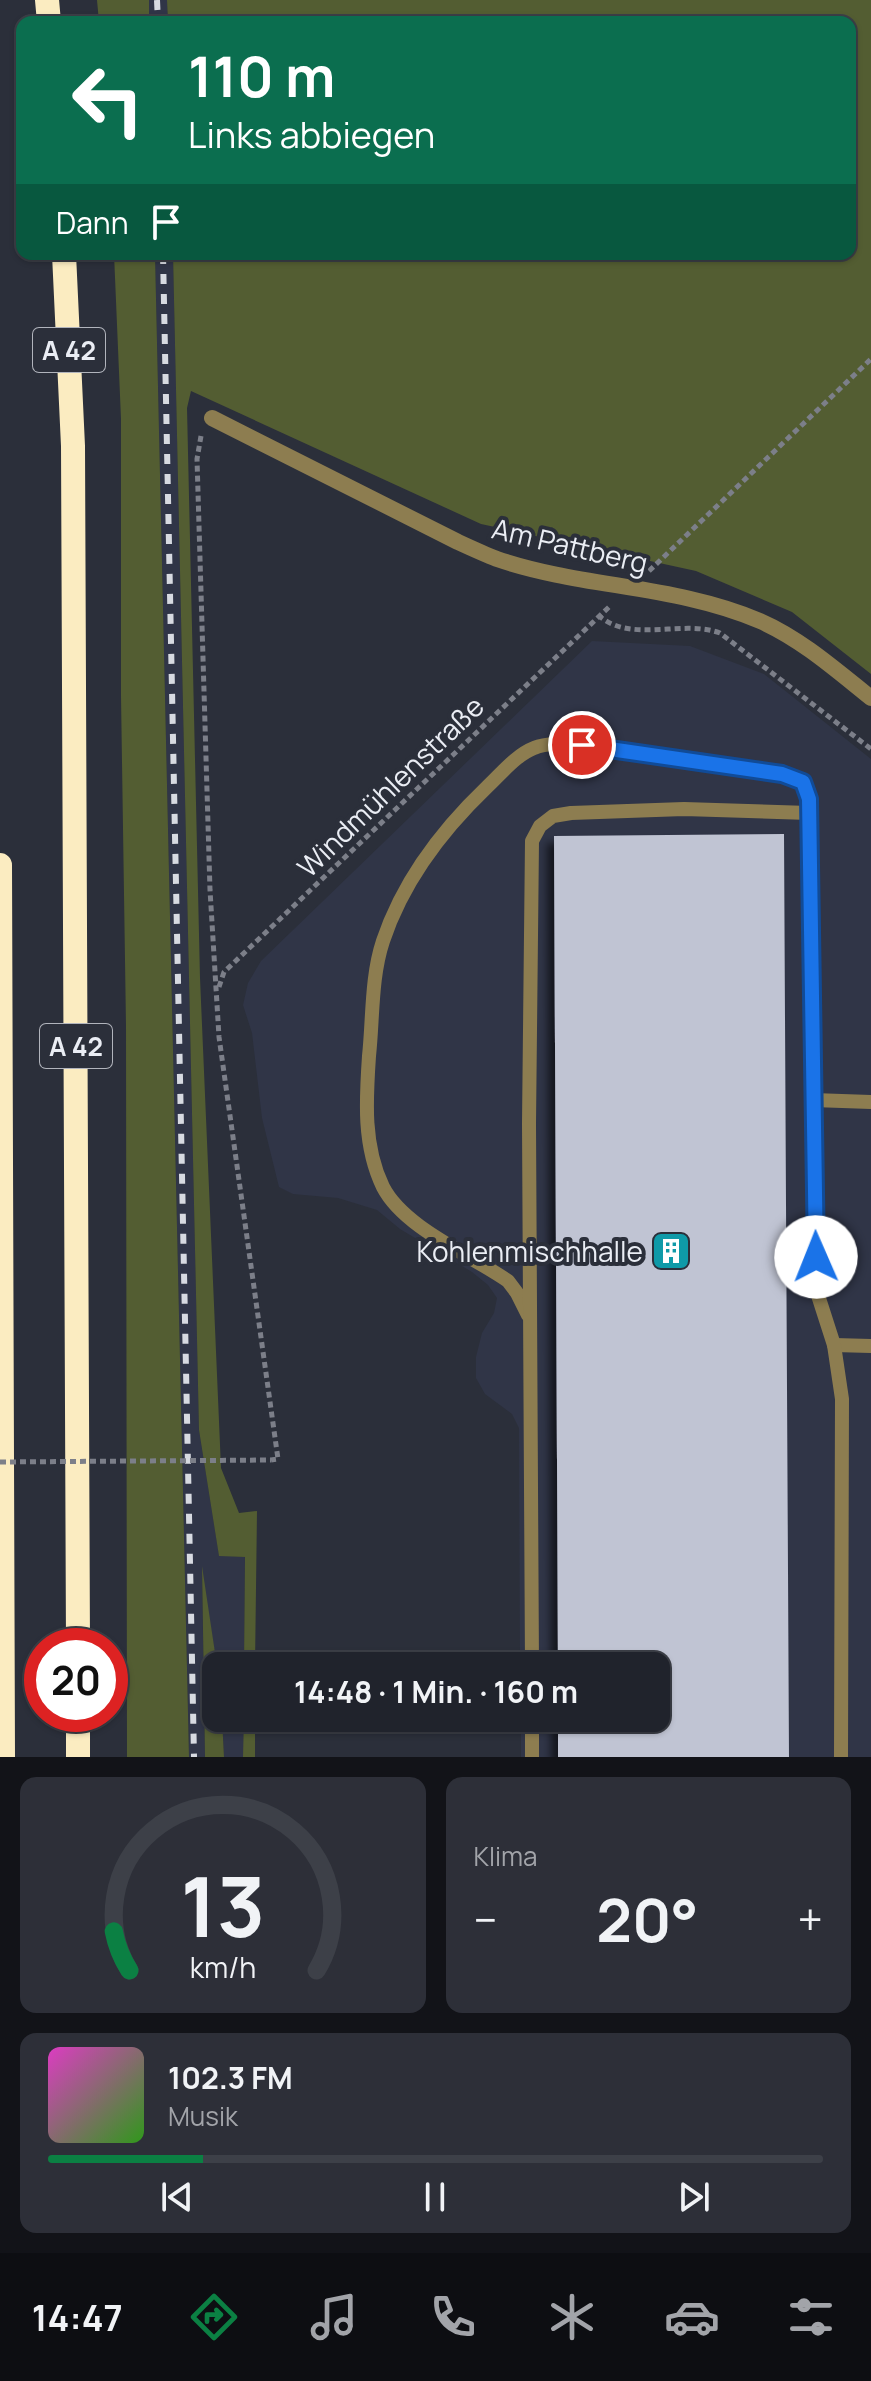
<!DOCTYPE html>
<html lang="de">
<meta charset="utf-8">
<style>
body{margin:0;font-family:Manrope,sans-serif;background:#2d2f38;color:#f1f3f6;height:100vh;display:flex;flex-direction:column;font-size:30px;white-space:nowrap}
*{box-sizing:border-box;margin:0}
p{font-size:26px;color:#a2a4a9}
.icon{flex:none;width:44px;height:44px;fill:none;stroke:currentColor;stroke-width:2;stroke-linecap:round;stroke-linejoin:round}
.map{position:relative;height:1757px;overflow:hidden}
.details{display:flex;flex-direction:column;gap:20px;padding:20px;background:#121318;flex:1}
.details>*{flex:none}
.guide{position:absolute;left:16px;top:16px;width:840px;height:244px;border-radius:16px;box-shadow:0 2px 6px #0004,0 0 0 2px #3d4048;background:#0b6e4f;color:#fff;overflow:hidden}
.speed{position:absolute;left:24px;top:1628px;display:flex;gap:16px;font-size:40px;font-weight:700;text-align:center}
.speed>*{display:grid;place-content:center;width:104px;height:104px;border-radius:50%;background:#20232c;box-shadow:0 2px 6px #0004,0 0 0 2px #3d4048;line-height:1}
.speed .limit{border:12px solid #d22;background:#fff;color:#111}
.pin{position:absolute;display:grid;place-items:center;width:68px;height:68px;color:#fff;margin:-34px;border:4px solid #fff;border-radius:50%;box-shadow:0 2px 8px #0007}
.me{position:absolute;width:88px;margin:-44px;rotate:359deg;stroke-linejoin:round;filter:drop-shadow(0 0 6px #0008)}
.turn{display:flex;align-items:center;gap:28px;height:168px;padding:0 40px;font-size:36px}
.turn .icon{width:104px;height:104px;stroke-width:2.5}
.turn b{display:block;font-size:56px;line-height:68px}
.then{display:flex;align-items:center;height:76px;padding:0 40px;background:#0003;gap:16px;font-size:30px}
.big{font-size:60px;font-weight:700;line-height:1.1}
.details .widget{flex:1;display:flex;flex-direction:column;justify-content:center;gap:12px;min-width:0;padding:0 28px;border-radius:16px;background:#2d2f38}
.details .dial{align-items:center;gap:0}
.dial svg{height:208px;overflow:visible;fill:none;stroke:#3d4048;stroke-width:7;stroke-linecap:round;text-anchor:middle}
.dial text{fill:#f1f3f6;stroke:none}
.song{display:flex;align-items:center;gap:24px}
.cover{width:96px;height:96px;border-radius:12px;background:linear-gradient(135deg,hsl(310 70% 55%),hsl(110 70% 35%))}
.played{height:8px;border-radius:4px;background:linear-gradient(90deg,#0b8043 20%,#3d4048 20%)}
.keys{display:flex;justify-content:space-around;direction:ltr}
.heat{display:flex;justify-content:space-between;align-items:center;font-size:44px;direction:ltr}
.details .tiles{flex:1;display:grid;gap:20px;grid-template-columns:1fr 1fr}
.widget:last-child{grid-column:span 2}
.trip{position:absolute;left:202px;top:1652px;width:468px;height:80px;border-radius:16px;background:#20232c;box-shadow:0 2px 6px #0004,0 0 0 2px #3d4048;font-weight:700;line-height:80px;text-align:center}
.tab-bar{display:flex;height:128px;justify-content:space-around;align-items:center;background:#0d0e12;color:#a2a4a9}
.tab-bar .icon{width:56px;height:56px}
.tab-bar .on{color:#0b8043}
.tab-bar b{font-size:36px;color:#f1f3f6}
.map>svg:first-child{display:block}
</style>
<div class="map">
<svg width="871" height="1757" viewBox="0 0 871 1757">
<defs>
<filter id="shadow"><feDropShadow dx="-7" dy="7" stdDeviation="4" flood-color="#0009"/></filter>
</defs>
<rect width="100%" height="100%" fill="#2b2f3a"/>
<!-- built -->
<g fill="#303547">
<polygon points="148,0 167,0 168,22 149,22"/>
<polygon points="155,254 173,254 199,1430 219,1555 245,1557 244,1666 217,1666 202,1575 205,1757 189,1757"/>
<polygon points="592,641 690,646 764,674 871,759 871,1757 521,1757 521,1718 656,1718 656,1666 520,1666 519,1428 512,1414 485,1394 476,1378 476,1357 482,1333 494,1313 497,1298 488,1285 472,1272 400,1229 377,1210 338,1198 293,1194 279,1187 262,1118 252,1033 243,1005 248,983 261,961"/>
<polygon points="222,1718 244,1718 244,1757 224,1757"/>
</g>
<!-- green -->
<g fill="#535d32">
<polygon points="97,0 149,0 149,22 99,22"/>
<polygon points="167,0 871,0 871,674 792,612 696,571 481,524 191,391 187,408 200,978 221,1468 239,1513 257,1511 255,1666 244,1666 245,1557 219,1556 199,1430 173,254 850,254 850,22 168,22"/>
<polygon points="114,254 155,254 189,1757 127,1757 126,1026 121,696 121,419"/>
<polygon points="202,1566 217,1666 216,1718 222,1718 224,1757 205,1757"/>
<polygon points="244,1718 255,1718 255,1757 243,1757"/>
</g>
<!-- building -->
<polygon fill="#c0c4d3" filter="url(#shadow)" points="784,834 789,1757 558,1757 558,1718 656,1718 656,1666 558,1666 554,836"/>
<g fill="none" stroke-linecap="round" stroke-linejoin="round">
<!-- path -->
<g stroke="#7c7f89" stroke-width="5" stroke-dasharray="6 4" stroke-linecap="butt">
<polyline points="201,436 197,459 210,890 219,1037 278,1459 271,1460"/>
<polyline points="649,571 871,359"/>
<path d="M598 615C630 644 682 619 720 633L871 749"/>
<polyline points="219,987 224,972 609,607"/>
</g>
<!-- service -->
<g stroke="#8d7d50" stroke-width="14">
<polyline points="813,1100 871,1102"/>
<path d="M528 1315 517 1293 508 1281C471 1255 404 1228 383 1187 363 1146 366 1100 369 1056 373 1019 371 977 383 941 403 881 442 830 487 787 501 774 516 755 534 748 548 742 567 744 582 745L782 774 803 782 809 799V813"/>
<polyline points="834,1345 871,1346"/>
<polyline points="532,1666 529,1124 532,841 540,826 553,816 571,813 684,809 809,813 816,1289 834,1345 842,1399 841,1757"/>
<polyline points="532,1757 532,1718"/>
</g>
<!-- minor -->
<path stroke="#8d7d50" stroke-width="16" d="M212 418 458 542C471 548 484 554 497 559 582 588 677 585 760 621 801 639 836 670 871 698"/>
<!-- motorway -->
<g stroke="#fbecc1" stroke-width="24">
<polyline points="47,0 49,22"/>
<polyline points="64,254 73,446 78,1646"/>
<polyline points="0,865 3,1757"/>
<polyline points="78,1714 78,1757"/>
</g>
<!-- rail -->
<g stroke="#d7dae1" stroke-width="6" stroke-dasharray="10 10" stroke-linecap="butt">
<polyline points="157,0 158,22"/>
<polyline points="163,254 194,1757"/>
</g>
<!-- path-bridge -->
<polyline stroke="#7c7f89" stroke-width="5" stroke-dasharray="6 4" stroke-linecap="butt" points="0,1462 271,1460"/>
</g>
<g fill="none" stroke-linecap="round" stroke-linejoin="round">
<defs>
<polyline id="route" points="582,745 782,774 803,782 809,799 816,1257"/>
</defs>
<!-- route casing -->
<use href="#route" stroke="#114b97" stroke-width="20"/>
<!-- route -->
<use href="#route" stroke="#1a73e8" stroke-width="14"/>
</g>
<!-- icons -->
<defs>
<symbol id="building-square" viewBox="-11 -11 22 22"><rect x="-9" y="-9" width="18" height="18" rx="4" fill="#0f9aa8" stroke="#2b2f3a"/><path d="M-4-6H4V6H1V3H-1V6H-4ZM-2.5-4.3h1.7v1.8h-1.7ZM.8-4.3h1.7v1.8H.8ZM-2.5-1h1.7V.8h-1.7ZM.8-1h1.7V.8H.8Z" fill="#fff"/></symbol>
</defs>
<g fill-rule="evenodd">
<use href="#building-square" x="649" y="1229" width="44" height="44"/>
</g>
<g text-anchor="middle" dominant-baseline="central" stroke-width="8" stroke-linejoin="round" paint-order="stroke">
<!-- shield labels -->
<g fill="#2b2f3a" stroke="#b1b4bc" stroke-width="2">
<rect x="33" y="328" width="72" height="44" rx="6"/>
<rect x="40" y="1024" width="72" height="44" rx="6"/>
</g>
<g font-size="26" font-weight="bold" fill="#eaedf4">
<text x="69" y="350">A 42</text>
<text x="76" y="1046">A 42</text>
</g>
<!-- street labels -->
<g font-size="28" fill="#eaedf4" stroke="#2b2f3a">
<text transform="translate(570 545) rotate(13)">Am Pattberg</text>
<text transform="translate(390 786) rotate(-44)">Windmühlenstraße</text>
</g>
<!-- poi labels -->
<g font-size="28" fill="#eaedf4" stroke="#2b2f3a" text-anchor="end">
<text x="643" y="1251">Kohlenmischhalle</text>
</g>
</g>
</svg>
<div class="speed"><div class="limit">20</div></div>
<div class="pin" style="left:582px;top:745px;background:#d93025"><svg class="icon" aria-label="arrive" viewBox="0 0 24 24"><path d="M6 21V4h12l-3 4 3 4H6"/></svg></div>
<svg class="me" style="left:816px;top:1257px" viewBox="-20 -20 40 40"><circle r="19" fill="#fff"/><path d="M0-13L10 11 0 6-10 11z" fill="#1a73e8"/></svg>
<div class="trip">14:48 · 1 Min. · 160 m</div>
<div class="guide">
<div class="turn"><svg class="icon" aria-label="left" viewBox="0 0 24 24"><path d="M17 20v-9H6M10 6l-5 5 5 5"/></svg><div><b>110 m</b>Links abbiegen</div></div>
<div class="then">Dann<svg class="icon" aria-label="arrive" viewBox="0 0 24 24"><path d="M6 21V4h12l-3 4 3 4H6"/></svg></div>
</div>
</div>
<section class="details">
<div class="tiles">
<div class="widget dial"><svg viewBox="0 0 100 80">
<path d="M14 69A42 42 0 1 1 86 69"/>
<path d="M14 69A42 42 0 0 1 8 54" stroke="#0b8043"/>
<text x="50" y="56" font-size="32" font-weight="700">13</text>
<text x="50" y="72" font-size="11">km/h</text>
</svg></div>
<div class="widget"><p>Klima</p>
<div class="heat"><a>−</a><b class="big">20°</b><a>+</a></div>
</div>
<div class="widget">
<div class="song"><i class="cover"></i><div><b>102.3 FM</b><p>Musik</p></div></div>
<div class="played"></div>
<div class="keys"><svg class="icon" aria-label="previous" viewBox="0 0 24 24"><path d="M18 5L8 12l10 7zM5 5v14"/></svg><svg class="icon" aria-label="pause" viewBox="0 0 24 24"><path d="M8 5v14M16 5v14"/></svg><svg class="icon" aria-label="next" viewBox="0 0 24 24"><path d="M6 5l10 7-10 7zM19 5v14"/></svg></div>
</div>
</div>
</section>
<nav class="tab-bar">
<b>14:47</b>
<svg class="icon on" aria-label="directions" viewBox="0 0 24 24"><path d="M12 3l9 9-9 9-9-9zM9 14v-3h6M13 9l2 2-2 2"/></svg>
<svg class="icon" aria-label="music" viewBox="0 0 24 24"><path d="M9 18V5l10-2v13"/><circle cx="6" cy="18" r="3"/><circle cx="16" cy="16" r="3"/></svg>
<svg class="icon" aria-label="phone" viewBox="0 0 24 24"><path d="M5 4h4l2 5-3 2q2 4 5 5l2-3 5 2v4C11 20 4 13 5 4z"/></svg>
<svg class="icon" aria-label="climate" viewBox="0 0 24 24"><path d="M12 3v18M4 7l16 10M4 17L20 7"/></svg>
<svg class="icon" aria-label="car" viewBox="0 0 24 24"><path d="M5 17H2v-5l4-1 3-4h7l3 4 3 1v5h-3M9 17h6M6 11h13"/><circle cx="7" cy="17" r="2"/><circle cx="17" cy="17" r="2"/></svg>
<svg class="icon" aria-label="filters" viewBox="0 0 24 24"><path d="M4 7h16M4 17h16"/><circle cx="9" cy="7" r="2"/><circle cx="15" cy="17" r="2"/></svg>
</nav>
